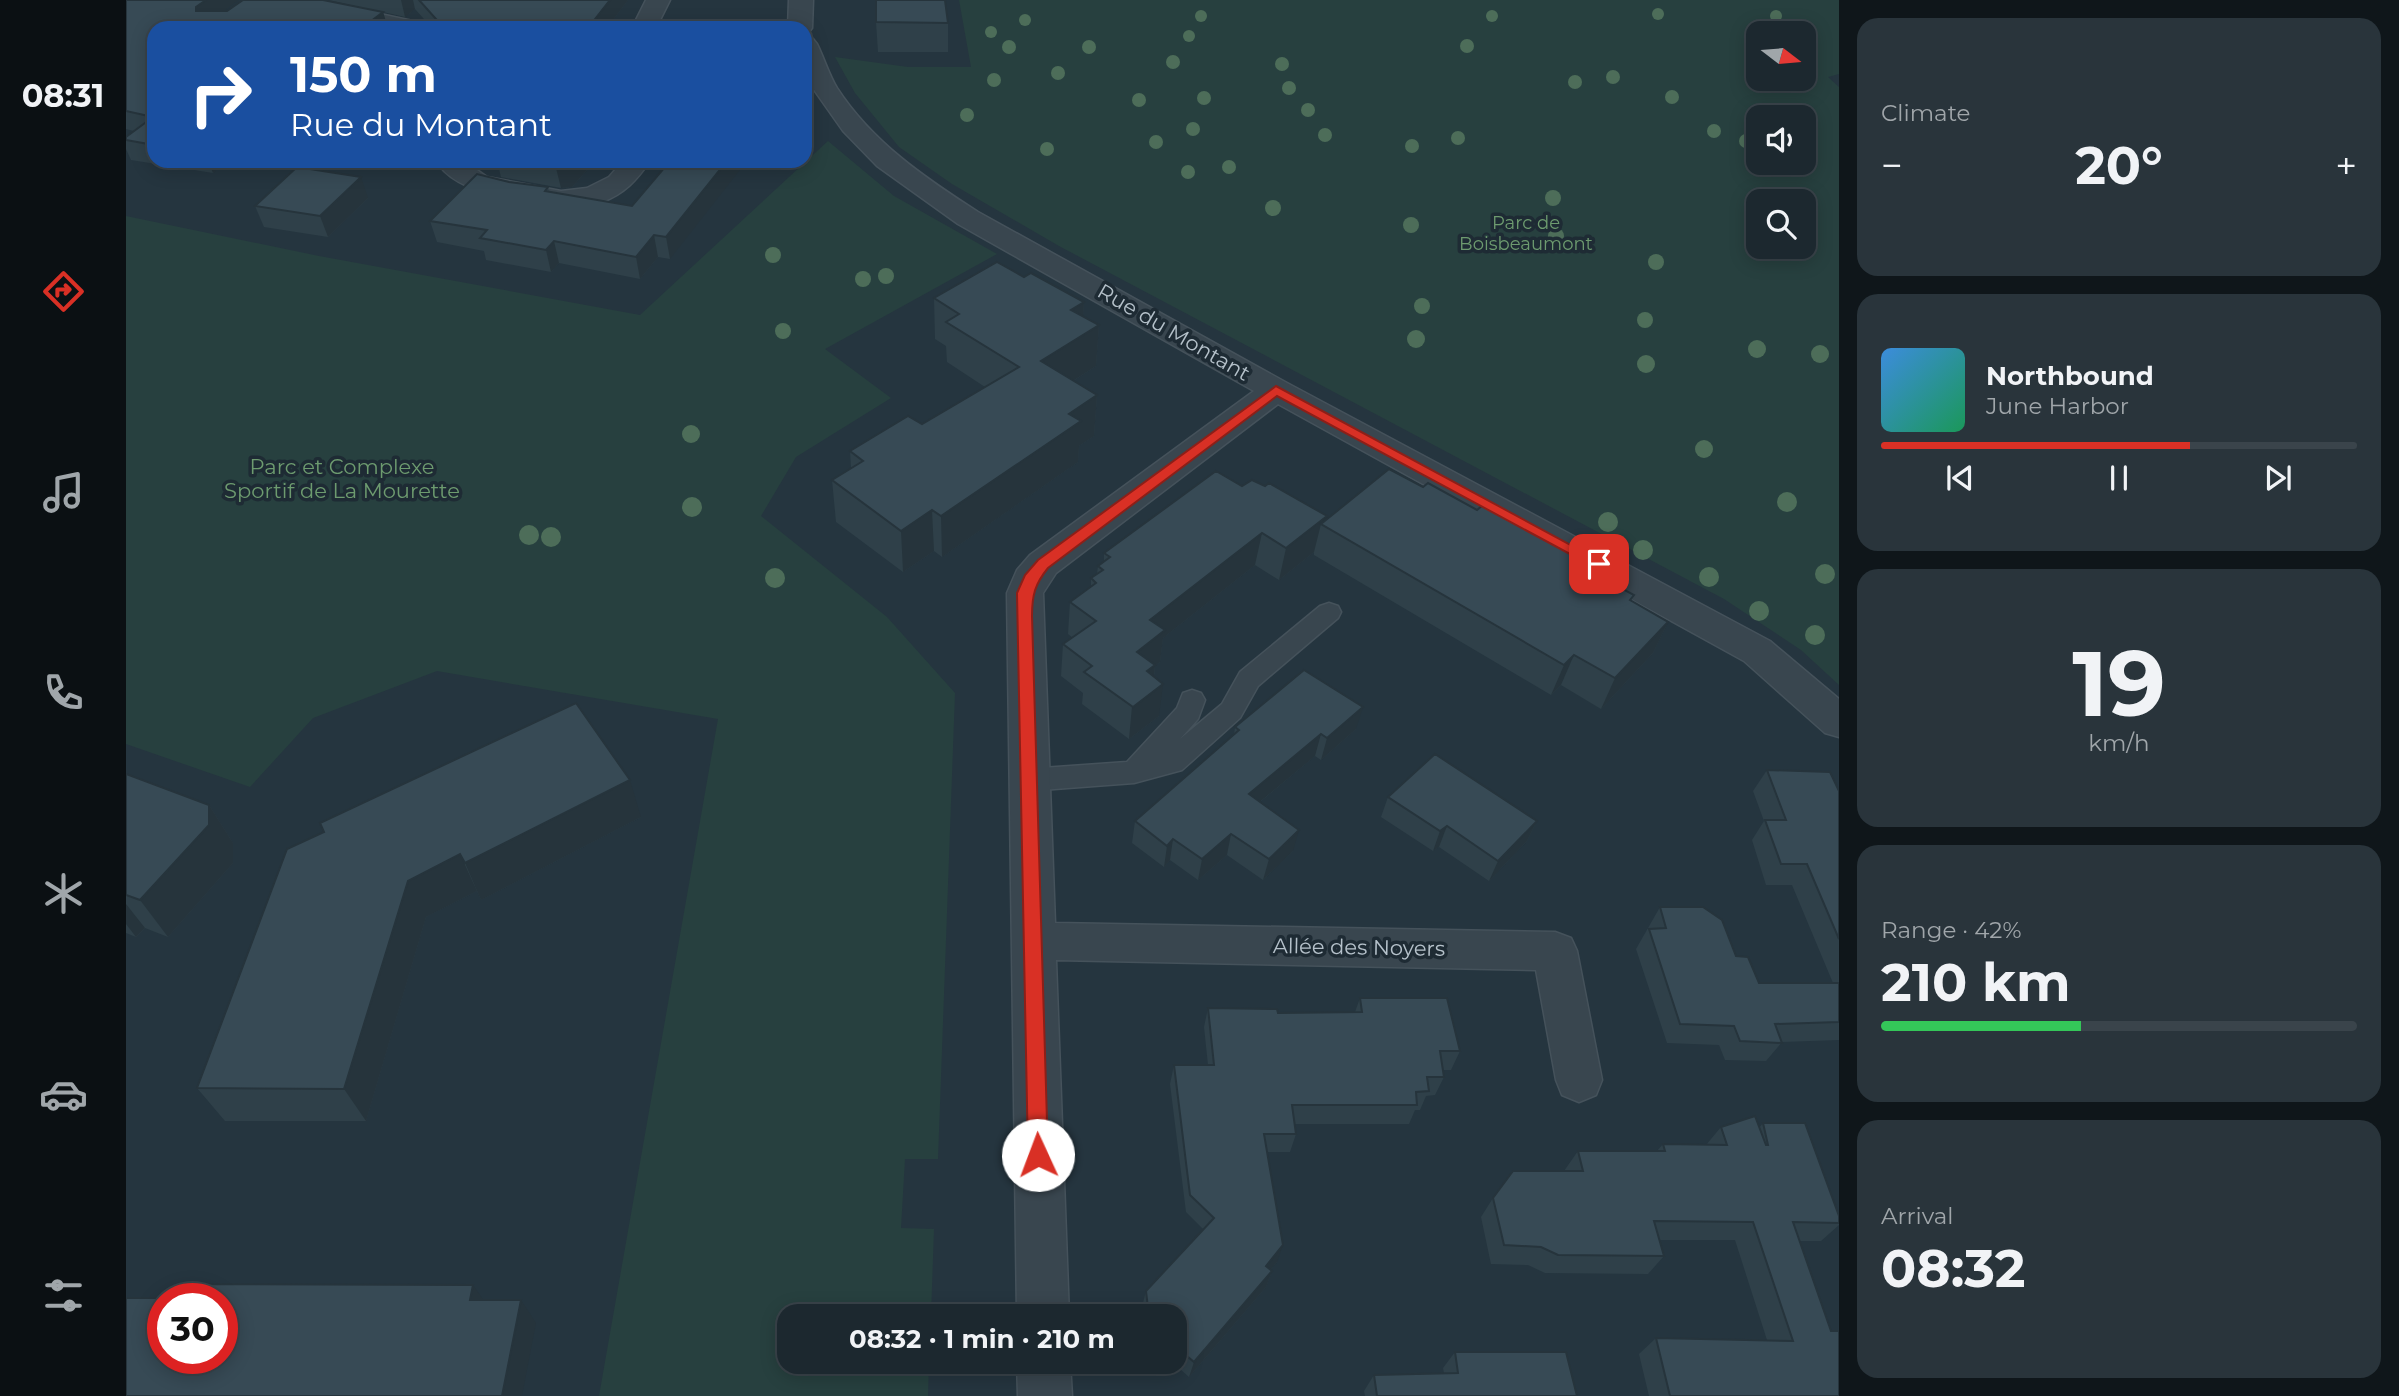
<!DOCTYPE html>
<meta charset="utf-8">
<style>
body{margin:0;font-family:Montserrat,sans-serif;background:#29343b;color:#f1f3f6;height:100vh;display:flex;flex-direction:column;font-size:26px;white-space:nowrap}
*{box-sizing:border-box;margin:0}
p{font-size:23px;color:#a0a6aa}
.icon{flex:none;width:38px;height:38px;fill:none;stroke:currentColor;stroke-width:2;stroke-linecap:round;stroke-linejoin:round}
.map{position:relative;flex:1;overflow:hidden}
.drawer{display:flex;flex-direction:column;gap:18px;padding:18px;background:#0f161a;width:560px}
.drawer>*{flex:none}
.hud{position:absolute;left:21px;top:21px;width:665px;height:147px;border-radius:21px;box-shadow:0 4px 18px #0003,0 0 0 2px #3a444b;background:#1a4fa0;color:#fff;overflow:hidden}
.needle{width:46px;rotate:106deg}
.controls{position:absolute;left:1620px;top:21px;display:grid;gap:14px}
.controls a{display:grid;place-items:center;width:70px;height:70px;border-radius:14px;background:#1c282f;box-shadow:0 4px 18px #0003,0 0 0 2px #3a444b;font-size:35px}
.speed{position:absolute;left:21px;top:1283px;display:flex;gap:14px;font-size:35px;font-weight:700;text-align:center}
.speed>*{display:grid;place-content:center;width:91px;height:91px;border-radius:50%;background:#1c282f;box-shadow:0 4px 18px #0003,0 0 0 2px #3a444b;line-height:1}
.speed .limit{border:10px solid #d22;background:#fff;color:#111}
.pin{position:absolute;display:grid;place-items:center;width:60px;height:60px;color:#fff;margin:-30px;border-radius:14px;box-shadow:0 4px 10px #0006}
.me{position:absolute;width:77px;margin:-38px;rotate:358deg;stroke-linejoin:round;filter:drop-shadow(0 0 5px #0008)}
.turn{display:flex;align-items:center;gap:24px;height:147px;padding:0 28px;font-size:32px}
.turn .icon{width:91px;height:91px;stroke-width:2.5}
.turn b{display:block;font-size:49px;line-height:60px}
.big{font-size:52px;font-weight:700;line-height:1.1}
.drawer .tile{flex:1;display:flex;flex-direction:column;justify-content:center;gap:10px;min-width:0;padding:0 24px;border-radius:21px;background:#29343b}
.drawer .dial{align-items:center;gap:0}
.dial b{font-size:91px;line-height:1}
.song{display:flex;align-items:center;gap:21px}
.cover{width:84px;height:84px;border-radius:10px;background:linear-gradient(135deg,hsl(210 70% 55%),hsl(150 70% 35%))}
.played{height:7px;border-radius:4px;background:linear-gradient(90deg,#d93025 65%,#3a444b 65%)}
.keys{display:flex;justify-content:space-around;direction:ltr}
.heat{display:flex;justify-content:space-between;align-items:center;font-size:38px;direction:ltr}
.charge{height:10px;border-radius:5px;background:linear-gradient(90deg,#34c759 42%,#3a444b 0)}
.trip{position:absolute;left:651px;top:1304px;width:410px;height:70px;border-radius:21px;background:#1c282f;box-shadow:0 4px 18px #0003,0 0 0 2px #3a444b;font-weight:700;line-height:70px;text-align:center}
main{display:flex;flex:1;min-height:0}
.tab-bar{display:flex;flex-direction:column;width:126px;justify-content:space-around;align-items:center;background:#0b1013;color:#a0a6aa}
.tab-bar .icon{width:49px;height:49px}
.tab-bar .selected{color:#d93025}
.tab-bar b{font-size:32px;color:#f1f3f6}
.map>svg:first-child{display:block}
</style>
<main>
<nav class="tab-bar">
<b>08:31</b>
<svg class="icon selected" aria-label="directions" viewBox="0 0 24 24"><path d="M12 3l9 9-9 9-9-9zM9 14v-3h6M13 9l2 2-2 2"/></svg>
<svg class="icon" aria-label="music" viewBox="0 0 24 24"><path d="M9 18V5l10-2v13"/><circle cx="6" cy="18" r="3"/><circle cx="16" cy="16" r="3"/></svg>
<svg class="icon" aria-label="phone" viewBox="0 0 24 24"><path d="M5 4h4l2 5-3 2q2 4 5 5l2-3 5 2v4C11 20 4 13 5 4z"/></svg>
<svg class="icon" aria-label="climate" viewBox="0 0 24 24"><path d="M12 3v18M4 7l16 10M4 17L20 7"/></svg>
<svg class="icon" aria-label="car" viewBox="0 0 24 24"><path d="M5 17H2v-5l4-1 3-4h7l3 4 3 1v5h-3M9 17h6M6 11h13"/><circle cx="7" cy="17" r="2"/><circle cx="17" cy="17" r="2"/></svg>
<svg class="icon" aria-label="filters" viewBox="0 0 24 24"><path d="M4 7h16M4 17h16"/><circle cx="9" cy="7" r="2"/><circle cx="15" cy="17" r="2"/></svg>
</nav>
<div class="map">
<svg width="1713" height="1396" viewBox="0 0 1713 1396">
<rect width="100%" height="100%" fill="#25353f"/>
<!-- green -->
<g fill="#27403f" fill-rule="evenodd">
<path d="M833 0H1713V74L1702 77 1713 87V685L1675 650 1598 599 933 246 826 184 773 147 729 93 709 57 782 67H845ZM1678 33V79H1633V33ZM1678 117V163H1633V117ZM1678 201V247H1633V201Z"/>
<polygon points="702,141 768,196 871,254 699,349 765,398 670,457 635,516 761,617 829,693 812,1159 779,1159 775,1228 808,1229 805,1316 663,1316 663,1362 803,1362 802,1396 473,1396 592,719 311,671 187,718 124,787 0,744 0,216 193,256 514,315"/>
</g>
<g fill="none" stroke-linecap="round" stroke-linejoin="round">
<defs>
<polygon id="service" points="1203,603 1212,606 1215,612 1212,618 1132,686 1114,718 1056,770 1008,783 902,791 892,788 888,780 892,772 902,769 1001,762 1051,708 1057,693 1066,690 1075,693 1079,700 1072,719 1054,739 1096,704 1114,672 1194,606"/>
<g id="minor">
<polygon points="144,0 189,0 296,23 300,28 255,28 148,5"/>
<polygon points="520,0 544,0 530,28 506,28"/>
<polygon points="663,0 687,0 686,28 682,33 679,34 679,28 662,28"/>
<path d="M679 37 687 39 691 44C698 58 703 75 711 88 746 142 799 178 852 212L1161 383 1644 641 1713 699V737L1699 733 1618 661 1152 404 930 573 917 593 929 923 1429 932 1445 938 1451 951 1476 1080 1470 1095 1453 1102 1436 1095 1430 1080 1410 970 930 960 943 1316H891L881 593 891 570 904 555 1128 391 832 224 751 166 717 131 686 87 679 72Z"/>
<path d="M315 161H342L341 163 361 177 435 191 461 188 483 177 497 161H524C511 180 498 194 476 202 438 215 336 199 313 165Z"/>
<polygon points="891,1362 944,1362 946,1396 892,1396"/>
</g>
</defs>
<!-- service casing -->
<use href="#service" stroke="#45525b" stroke-width="3"/>
<!-- minor casing -->
<use href="#minor" stroke="#45525b" stroke-width="3"/>
<!-- service -->
<use href="#service" fill="#39464f" fill-rule="evenodd"/>
<!-- minor -->
<use href="#minor" fill="#39464f" fill-rule="evenodd"/>
</g>
<!-- trees -->
<g fill="#4d6d59">
<circle cx="1532" cy="14" r="6"/>
<circle cx="1075" cy="16" r="6"/>
<circle cx="1366" cy="16" r="6"/>
<circle cx="1650" cy="16" r="6"/>
<circle cx="899" cy="20" r="6"/>
<circle cx="865" cy="32" r="6"/>
<circle cx="1063" cy="36" r="6"/>
<circle cx="1341" cy="46" r="7"/>
<circle cx="883" cy="47" r="7"/>
<circle cx="963" cy="47" r="7"/>
<circle cx="1047" cy="62" r="7"/>
<circle cx="1156" cy="64" r="7"/>
<circle cx="932" cy="73" r="7"/>
<circle cx="1487" cy="77" r="7"/>
<circle cx="868" cy="80" r="7"/>
<circle cx="1449" cy="82" r="7"/>
<circle cx="1163" cy="88" r="7"/>
<circle cx="1546" cy="97" r="7"/>
<circle cx="1078" cy="98" r="7"/>
<circle cx="1013" cy="100" r="7"/>
<circle cx="1182" cy="110" r="7"/>
<circle cx="841" cy="115" r="7"/>
<circle cx="1067" cy="129" r="7"/>
<circle cx="1588" cy="131" r="7"/>
<circle cx="1199" cy="135" r="7"/>
<circle cx="1332" cy="138" r="7"/>
<circle cx="1620" cy="141" r="7"/>
<circle cx="1030" cy="142" r="7"/>
<circle cx="1286" cy="146" r="7"/>
<circle cx="921" cy="149" r="7"/>
<circle cx="1103" cy="167" r="7"/>
<circle cx="1062" cy="172" r="7"/>
<circle cx="1427" cy="198" r="8"/>
<circle cx="1147" cy="208" r="8"/>
<circle cx="1285" cy="225" r="8"/>
<circle cx="1430" cy="236" r="8"/>
<circle cx="647" cy="255" r="8"/>
<circle cx="1530" cy="262" r="8"/>
<circle cx="760" cy="276" r="8"/>
<circle cx="737" cy="279" r="8"/>
<circle cx="1296" cy="306" r="8"/>
<circle cx="1519" cy="320" r="8"/>
<circle cx="657" cy="331" r="8"/>
<circle cx="1290" cy="339" r="9"/>
<circle cx="1631" cy="349" r="9"/>
<circle cx="1694" cy="354" r="9"/>
<circle cx="1520" cy="364" r="9"/>
<circle cx="565" cy="434" r="9"/>
<circle cx="1578" cy="449" r="9"/>
<circle cx="1661" cy="502" r="10"/>
<circle cx="566" cy="507" r="10"/>
<circle cx="1482" cy="522" r="10"/>
<circle cx="403" cy="535" r="10"/>
<circle cx="425" cy="537" r="10"/>
<circle cx="1517" cy="550" r="10"/>
<circle cx="1699" cy="574" r="10"/>
<circle cx="1583" cy="577" r="10"/>
<circle cx="649" cy="578" r="10"/>
<circle cx="1633" cy="611" r="10"/>
<circle cx="1689" cy="635" r="10"/>
</g>
<!-- wall -->
<g fill="#2f4049">
<polygon points="0,0 98,11 242,9 202,0 502,0 481,28 306,28 289,9 279,17 257,12 262,28 28,28 28,161 102,161 87,173 5,160 0,149 0,137 8,131 0,129"/>
<polygon points="750,22 822,23 822,52 752,52"/>
<polygon points="371,161 469,161 446,187 435,188 375,177"/>
<polygon points="544,161 544,259 532,257 514,279 433,263 425,272 360,260 358,251 311,242 304,221 383,182 422,187 423,192 506,206"/>
<polygon points="242,198 202,237 138,227 129,206"/>
<polygon points="898,277 958,302 957,317 973,325 970,366 947,381 971,395 968,436 953,446 952,462 816,557 808,551 777,572 710,522 706,480 725,468 724,451 796,424 859,387 821,362 820,346 809,339 808,298"/>
<polygon points="1116,486 1139,486 1200,520 1297,487 1457,567 1508,595 1505,601 1542,622 1527,653 1475,709 1435,685 1425,695 1188,555 1188,552 1153,580 1129,565 1037,638 1034,662 1029,666 1028,677 1033,716 1003,739 956,704 957,693 935,676 937,644 947,638 942,634 944,602 965,587 965,578 971,574 972,566 978,562 978,553"/>
<polygon points="1109,727 1230,729 1195,760 1189,756 1134,802 1167,851 1137,880 1101,855 1072,880 1044,860 1038,867 1006,843 1009,821 1108,735"/>
<polygon points="1641,770 1713,791 1713,1040 1656,1042 1640,1061 1599,1060 1593,1045 1541,1043 1510,949 1534,907 1610,956 1633,983 1707,983 1666,885 1640,885 1626,840 1638,821 1627,791"/>
<polygon points="0,774 83,805 107,843 107,863 42,937 19,928 10,937 0,933"/>
<polygon points="1262,797 1411,821 1401,841 1363,881 1313,847 1307,851 1255,817"/>
<polygon points="515,817 355,900 351,891 300,917 240,1121 99,1121 71,1088 161,849"/>
<polygon points="1234,998 1334,1051 1325,1070 1317,1070 1318,1077 1309,1095 1300,1096 1294,1110 1289,1110 1283,1124 1169,1124 1170,1134 1164,1152 1141,1152 1151,1262 1144,1270 1146,1271 1140,1287 1063,1377 1046,1362 1048,1362 1048,1316 1018,1316 1016,1307 1020,1291 1077,1229 1060,1212 1044,1084 1048,1065 1082,1065 1078,1027 1082,1008 1152,1013 1229,1012"/>
<polygon points="1637,1123 1713,1216 1713,1225 1695,1241 1673,1241 1713,1396 1523,1396 1513,1354 1530,1338 1641,1340 1609,1240 1533,1240 1538,1256 1522,1274 1419,1273 1402,1265 1365,1264 1355,1217 1367,1198 1438,1171 1452,1151 1531,1151 1537,1144 1580,1145 1595,1127 1633,1128"/>
<polygon points="1329,1352 1451,1396 1239,1396 1238,1391 1248,1375 1318,1373 1317,1368"/>
</g>
<!-- shaded-wall -->
<g fill="#26343c">
<polygon points="80,0 113,0 77,26 70,11 70,7"/>
<polygon points="275,0 287,0 289,9 279,17"/>
<polygon points="484,0 502,0 481,28 462,28"/>
<polygon points="257,12 262,28 236,28"/>
<polygon points="82,161 102,161 87,173"/>
<polygon points="446,161 469,161 446,187 435,188 430,168"/>
<polygon points="601,161 621,161 544,259 540,237"/>
<polygon points="235,177 242,198 202,237 194,216"/>
<polygon points="528,235 532,257 514,279 510,257"/>
<polygon points="428,241 433,263 425,272 420,250"/>
<polygon points="958,302 956,336 973,325 970,366 914,402 915,361 945,310"/>
<polygon points="971,395 968,436 953,446 952,462 816,557 815,516 943,414"/>
<polygon points="806,510 808,551 777,572 775,531"/>
<polygon points="1201,516 1199,526 1195,524 1188,552 1153,580 1160,548"/>
<polygon points="1136,533 1129,565 1037,638 1034,662 1029,666 1026,692 1037,684 1033,716 1003,739 1011,652 1024,620"/>
<polygon points="1542,622 1527,653 1475,709 1489,678"/>
<polygon points="1448,655 1435,685 1425,695 1438,665"/>
<polygon points="1237,707 1230,729 1195,760 1201,738"/>
<polygon points="1195,734 1189,756 1118,815 1123,794"/>
<polygon points="504,780 515,817 355,900 339,863"/>
<polygon points="83,805 107,843 107,863 42,937 14,900"/>
<polygon points="1411,821 1401,841 1363,881 1372,861"/>
<polygon points="1321,826 1313,847 1307,851 1314,831"/>
<polygon points="1173,830 1167,851 1137,880 1143,859"/>
<polygon points="1105,834 1101,855 1072,880 1076,859"/>
<polygon points="1047,839 1044,860 1038,867 1041,846"/>
<polygon points="334,854 351,891 300,917 240,1121 218,1089 282,881"/>
<polygon points="0,904 19,928 10,937 0,924"/>
<polygon points="1157,1245 1151,1262 1134,1282 1140,1266"/>
<polygon points="1146,1271 1140,1287 1063,1377 1068,1362"/>
<polygon points="347,1285 363,1308 344,1300"/>
<polygon points="395,1300 410,1323 396,1396 376,1396"/>
</g>
<!-- building -->
<g fill="#374a55" stroke="#26343c" stroke-width="2">
<polygon points="0,0 80,0 70,7 70,11 101,11 117,0 197,0 257,12 236,28 28,28 28,145 0,140 0,137 27,117 0,111"/>
<polygon points="293,0 484,0 462,28 318,28"/>
<polygon points="750,0 819,0 822,23 750,22"/>
<polygon points="395,161 446,161 441,166 430,168"/>
<polygon points="544,161 601,161 540,237 528,235 510,257 428,241 420,250 354,238 361,230 304,221 351,174 383,182 422,187 419,191 506,206"/>
<polygon points="171,167 235,177 194,216 129,206"/>
<polygon points="871,262 898,277 905,273 958,302 945,310 973,325 915,361 971,395 943,414 955,421 815,516 806,510 775,531 706,480 737,461 724,451 782,416 796,424 893,367 820,322 833,314 808,298"/>
<polygon points="1263,469 1297,487 1302,483 1351,510 1357,505 1459,561 1454,566 1508,595 1504,600 1542,622 1489,678 1448,655 1438,665 1195,524"/>
<polygon points="1090,471 1116,486 1126,480 1139,486 1143,483 1201,516 1160,548 1136,533 1024,620 1039,630 1011,652 1029,665 1021,671 1037,684 1007,707 958,672 966,666 937,644 970,621 944,602 970,583 965,578 977,570 972,566 984,557 978,553"/>
<polygon points="1178,670 1237,707 1201,738 1195,734 1123,794 1173,830 1143,859 1105,834 1076,859 1047,839 1041,846 1009,821 1113,730 1109,727"/>
<polygon points="450,703 504,780 339,863 334,854 282,881 218,1089 71,1088 161,849 198,832 194,823"/>
<polygon points="1309,754 1411,821 1372,861 1321,826 1314,831 1262,797"/>
<polygon points="1641,770 1704,772 1713,791 1713,939 1681,864 1655,864 1639,820 1660,820"/>
<polygon points="0,774 83,805 83,825 14,900 0,895"/>
<polygon points="1534,907 1577,907 1596,920 1610,956 1622,957 1633,983 1713,983 1713,1022 1649,1024 1656,1043 1614,1041 1608,1026 1554,1024 1523,929 1540,928"/>
<polygon points="1234,998 1321,998 1334,1051 1314,1051 1318,1077 1301,1077 1303,1091 1290,1092 1291,1105 1166,1105 1170,1134 1138,1134 1157,1245 1140,1266 1146,1271 1068,1362 1048,1345 1048,1316 1023,1316 1020,1291 1088,1218 1064,1195 1048,1065 1088,1065 1082,1008 1151,1009 1152,1013 1236,1012"/>
<polygon points="1629,1116 1640,1145 1642,1145 1637,1123 1679,1123 1713,1216 1713,1223 1667,1222 1705,1331 1713,1331 1713,1396 1544,1396 1530,1338 1667,1341 1627,1222 1528,1221 1538,1256 1432,1255 1415,1247 1378,1245 1367,1198 1387,1171 1457,1171 1452,1151 1539,1151 1537,1144 1601,1145 1595,1127"/>
<polygon points="53,1284 347,1285 344,1300 395,1300 376,1396 0,1396 0,1298 37,1298 37,1358 96,1358 96,1298 47,1298"/>
<polygon points="1329,1352 1440,1352 1451,1396 1251,1396 1248,1375 1332,1373"/>
</g>
<!-- route -->
<path fill="#d93025" stroke="#8d1f18" stroke-width="2" d="M1150 386 1480 564 1478 567H1468L1151 396 922 568C909 584 906 595 906 616L922 1155 919 1162 912 1165 905 1162 902 1155 891 593 899 575 912 560Z"/>
<g text-anchor="middle" dominant-baseline="central" stroke-width="7" stroke-linejoin="round" paint-order="stroke">
<!-- far-park labels -->
<g font-size="18" fill="#6d9b6f" stroke="#1e2b34">
<text x="1400" y="223">Parc de<tspan x="1400" dy="21">Boisbeaumont</tspan></text>
</g>
<!-- street labels -->
<g font-size="21" fill="#b5c1ca" stroke="#1e2b34">
<text transform="translate(1048 332) rotate(30)">Rue du Montant</text>
<text transform="translate(1233 947) rotate(1)">Allée des Noyers</text>
</g>
<!-- park labels -->
<g font-size="21" fill="#6d9b6f" stroke="#1e2b34">
<text x="216" y="466">Parc et Complexe<tspan x="216" dy="24">Sportif de La Mourette</tspan></text>
</g>
</g>
</svg>
<div class="controls">
<a><svg class="needle" viewBox="-14 -14 28 28"><path d="M0-13l5 13h-10z" fill="#e53935"/><path d="M0 13l5-13h-10z" fill="#a0a6aa"/></svg></a>
<a><svg class="icon" aria-label="sound" viewBox="0 0 24 24"><path d="M4 9h4l5-4v14l-5-4H4zM17 9q2 3 0 6"/></svg></a>
<a><svg class="icon" aria-label="search" viewBox="0 0 24 24"><circle cx="10" cy="10" r="6"/><path d="M15 15l6 6"/></svg></a>
</div>
<div class="speed"><div class="limit">30</div></div>
<div class="pin" style="left:1473px;top:564px;background:#d93025"><svg class="icon" aria-label="arrive" viewBox="0 0 24 24"><path d="M6 21V4h12l-3 4 3 4H6"/></svg></div>
<svg class="me" style="left:912px;top:1155px" viewBox="-20 -20 40 40"><circle r="19" fill="#fff"/><path d="M0-13L10 11 0 6-10 11z" fill="#d93025"/></svg>
<div class="trip">08:32 · 1 min · 210 m</div>
<div class="hud">
<div class="turn"><svg class="icon" aria-label="right" viewBox="0 0 24 24"><path d="M7 20v-9h11M14 6l5 5-5 5"/></svg><div><b>150 m</b>Rue du Montant</div></div>
</div>
</div>
<section class="drawer">
<div class="tile"><p>Climate</p>
<div class="heat"><a>−</a><b class="big">20°</b><a>+</a></div>
</div>
<div class="tile">
<div class="song"><i class="cover"></i><div><b>Northbound</b><p>June Harbor</p></div></div>
<div class="played"></div>
<div class="keys"><svg class="icon" aria-label="previous" viewBox="0 0 24 24"><path d="M18 5L8 12l10 7zM5 5v14"/></svg><svg class="icon" aria-label="pause" viewBox="0 0 24 24"><path d="M8 5v14M16 5v14"/></svg><svg class="icon" aria-label="next" viewBox="0 0 24 24"><path d="M6 5l10 7-10 7zM19 5v14"/></svg></div>
</div>
<div class="tile dial"><b>19</b><p>km/h</p></div>
<div class="tile"><p>Range · 42%</p><b class="big">210 km</b><div class="charge"></div></div>
<div class="tile"><p>Arrival</p><b class="big">08:32</b></div>
</section>
</main>
